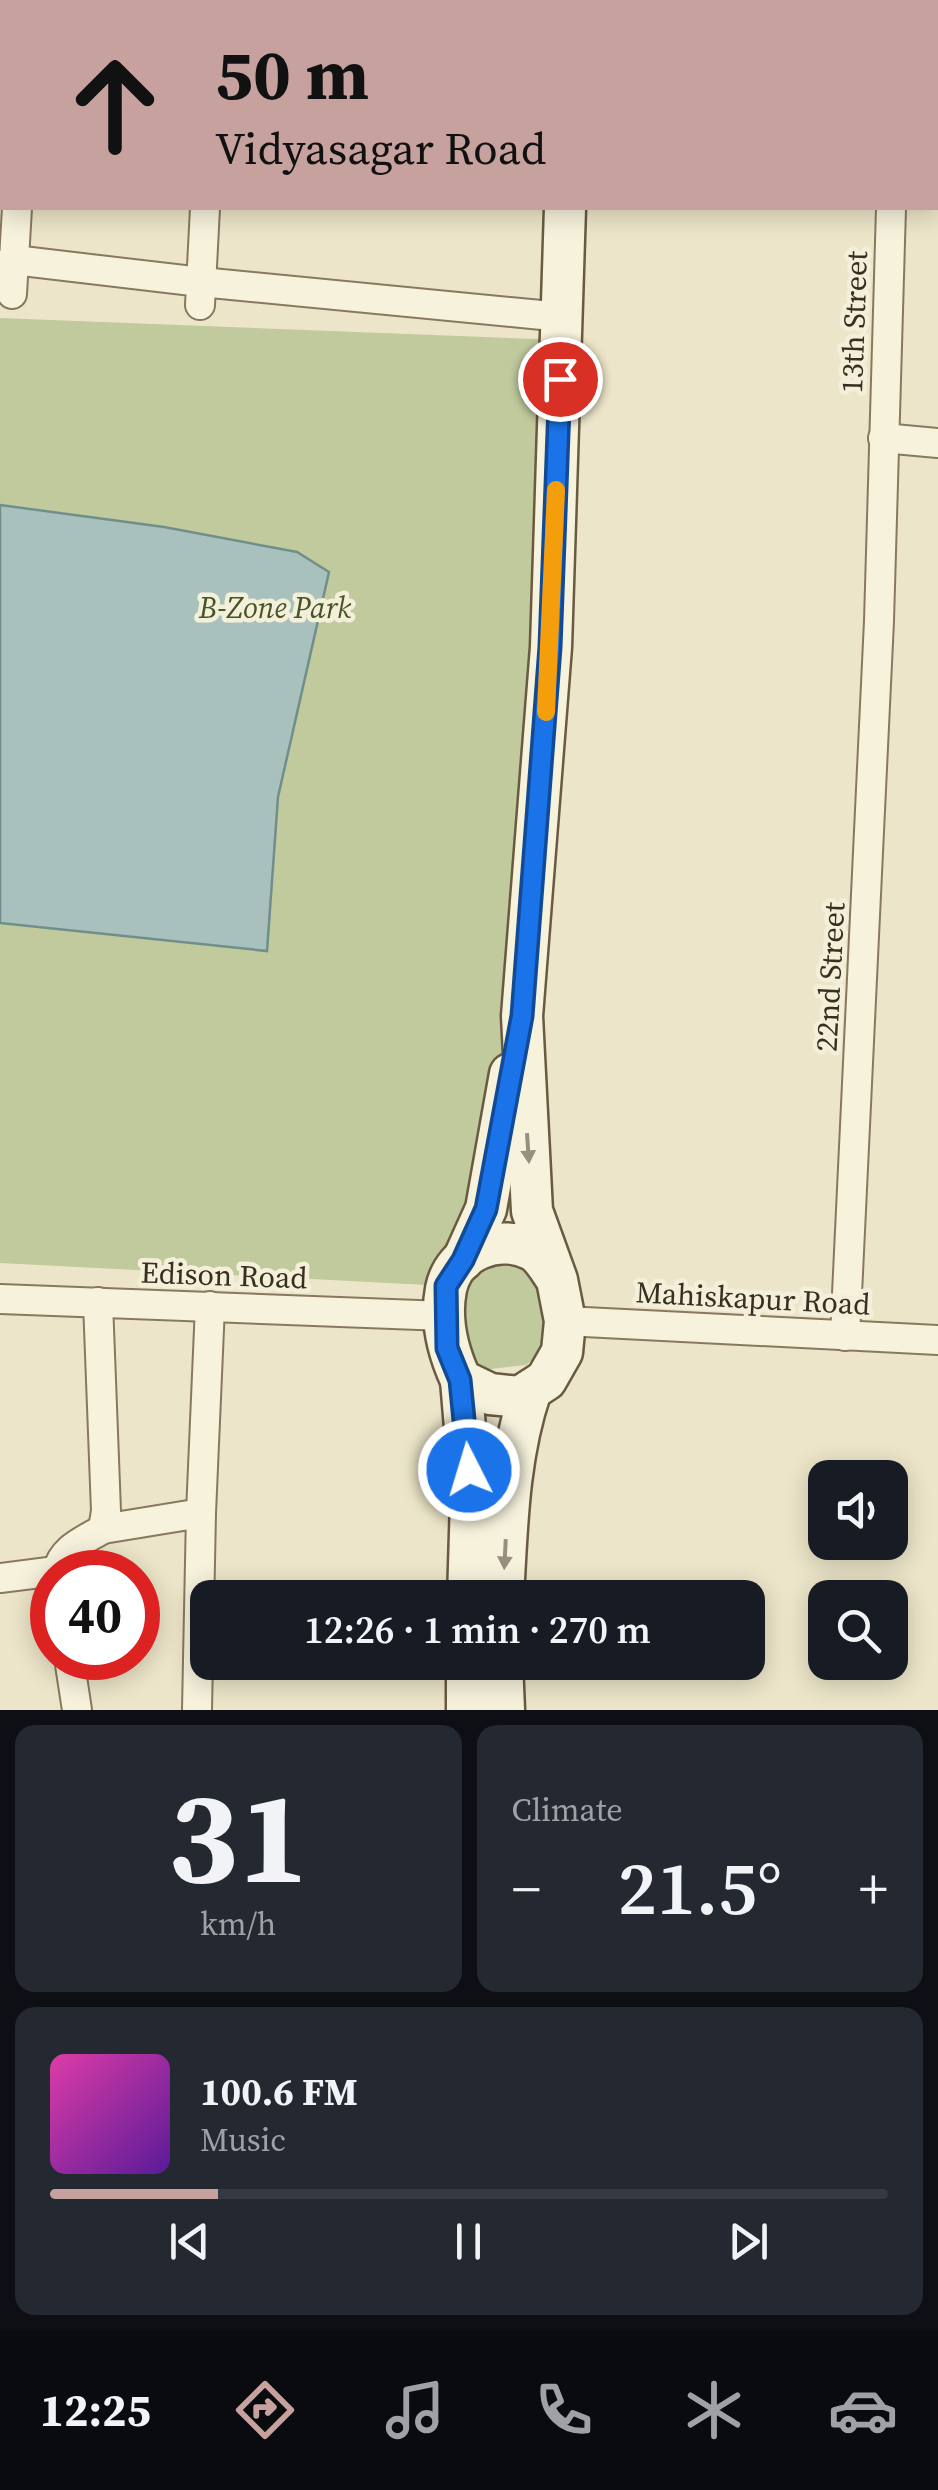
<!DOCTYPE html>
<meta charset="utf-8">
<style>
body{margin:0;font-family:"Source Serif 4",serif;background:#242831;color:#f1f3f6;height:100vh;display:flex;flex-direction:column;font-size:38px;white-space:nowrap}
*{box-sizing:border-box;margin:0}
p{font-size:32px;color:#9ea1a6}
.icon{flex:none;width:55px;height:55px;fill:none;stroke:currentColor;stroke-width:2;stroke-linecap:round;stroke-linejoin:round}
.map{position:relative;height:1710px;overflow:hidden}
.panel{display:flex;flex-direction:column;gap:15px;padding:15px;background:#0d0f14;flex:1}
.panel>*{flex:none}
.hud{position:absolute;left:0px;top:0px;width:940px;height:210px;box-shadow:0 5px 25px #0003;background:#c7a19e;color:#111;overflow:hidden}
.buttons{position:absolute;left:808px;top:1460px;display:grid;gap:20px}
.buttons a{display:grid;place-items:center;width:100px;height:100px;border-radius:20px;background:#171b24;box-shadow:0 5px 25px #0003;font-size:50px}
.speed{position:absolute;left:30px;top:1550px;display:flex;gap:20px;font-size:50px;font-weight:700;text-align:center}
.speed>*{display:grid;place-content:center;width:130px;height:130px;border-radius:50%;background:#171b24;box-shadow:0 5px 25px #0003;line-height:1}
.speed .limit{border:15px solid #d22;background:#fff;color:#111}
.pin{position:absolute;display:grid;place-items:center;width:85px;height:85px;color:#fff;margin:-42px;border:5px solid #fff;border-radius:50%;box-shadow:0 2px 10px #0007}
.me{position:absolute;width:110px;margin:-55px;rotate:355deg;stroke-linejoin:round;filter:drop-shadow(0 0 8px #0008)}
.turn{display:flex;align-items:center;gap:35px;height:210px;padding:0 50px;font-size:45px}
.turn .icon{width:130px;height:130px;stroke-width:2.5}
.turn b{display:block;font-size:70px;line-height:85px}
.big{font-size:75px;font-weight:600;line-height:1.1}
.panel .tile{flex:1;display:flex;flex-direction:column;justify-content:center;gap:15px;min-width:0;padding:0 35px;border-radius:20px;background:#242831}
.panel .dial{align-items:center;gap:0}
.dial b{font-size:130px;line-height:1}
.song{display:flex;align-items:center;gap:30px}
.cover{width:120px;height:120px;border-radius:15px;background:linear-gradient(135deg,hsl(320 70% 55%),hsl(270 70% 35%))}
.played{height:10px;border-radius:5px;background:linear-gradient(90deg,#c7a19e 20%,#363941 20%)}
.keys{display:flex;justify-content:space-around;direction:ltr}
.heat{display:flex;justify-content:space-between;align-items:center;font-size:55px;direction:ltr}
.panel .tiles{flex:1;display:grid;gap:15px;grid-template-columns:1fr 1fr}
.tile:last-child{grid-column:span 2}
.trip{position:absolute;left:190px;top:1580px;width:575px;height:100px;border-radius:20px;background:#171b24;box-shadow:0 5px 25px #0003;font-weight:600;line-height:100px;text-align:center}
.tabs{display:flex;height:160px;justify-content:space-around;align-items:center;background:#090b0e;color:#9ea1a6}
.tabs .icon{width:70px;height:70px}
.tabs .selected{color:#c7a19e}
.tabs b{font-size:45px;color:#f1f3f6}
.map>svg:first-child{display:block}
</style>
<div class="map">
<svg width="938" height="1710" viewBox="0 0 938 1710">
<rect width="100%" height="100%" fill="#ece5c9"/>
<!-- green -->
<g fill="#c0ca9d">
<polygon points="0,318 561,340 511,1069 446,1286 0,1263"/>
<polygon points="512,1243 539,1273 564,1334 526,1365 491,1369 455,1367 459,1318 470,1254"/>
</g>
<!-- water -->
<polygon fill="#a9c1bc" stroke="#708f8b" stroke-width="2.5" points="0,505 164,527 297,552 329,572 278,797 267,951 0,923"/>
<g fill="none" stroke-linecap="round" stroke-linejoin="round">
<defs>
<g id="street">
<polyline points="29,2 29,0"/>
<polyline points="214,2 215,0"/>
<polyline points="898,2 898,0"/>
<polyline points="0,267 14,260 201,282 562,317"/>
<polyline points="12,294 17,208"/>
<polyline points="200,305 205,208"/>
<polyline points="883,438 938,443"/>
<polyline points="0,1299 445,1316"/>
<polyline points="565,1321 938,1340"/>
<polyline points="845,1336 879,621 891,208"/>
<polyline points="103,1529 201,1513"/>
<path d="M57 1572C62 1548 83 1541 103 1529L106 1511 98 1302"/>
<polyline points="0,1578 56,1571"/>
<polyline points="69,1658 77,1710"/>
<polyline points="197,1710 201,1513 210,1306"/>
</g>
<g id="secondary">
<polyline points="568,0 568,2"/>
<polyline points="463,1260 486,1209 510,1074"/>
<path d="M557 1280C550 1270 543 1256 532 1250 499 1233 454 1250 446 1289 440 1320 448 1352 461 1380L490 1394 520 1397 546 1380 562 1352 565 1321 557 1280 532 1211 522 1016 551 647 565 208"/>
<polyline points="461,1380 471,1500 468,1598"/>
<path d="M503 1598C507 1527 508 1457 531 1390"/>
<polyline points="502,1662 504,1710"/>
<polyline points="467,1710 467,1662"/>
</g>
</defs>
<!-- street casing -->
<use href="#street" stroke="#88795e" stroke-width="32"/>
<!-- secondary casing -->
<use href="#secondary" stroke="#695a41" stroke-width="45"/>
<!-- street -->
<use href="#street" stroke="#f7f2dc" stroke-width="28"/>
<!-- secondary -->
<use href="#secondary" stroke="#f7f2dc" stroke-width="40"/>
</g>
<!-- one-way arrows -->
<defs><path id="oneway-solid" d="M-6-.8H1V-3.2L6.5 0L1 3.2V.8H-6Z" transform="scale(2.5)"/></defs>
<g fill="#98907e">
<use href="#oneway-solid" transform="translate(528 1148) rotate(86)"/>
<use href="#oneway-solid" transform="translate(505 1554) rotate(93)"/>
</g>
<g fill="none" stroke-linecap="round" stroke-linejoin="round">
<defs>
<polyline id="route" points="469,1470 460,1380 447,1348 446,1286 463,1260 486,1209 522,1016 550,647 560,379"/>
</defs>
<!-- route casing -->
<use href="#route" stroke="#114b97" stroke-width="25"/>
<!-- route -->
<use href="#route" stroke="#1a73e8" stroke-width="18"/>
<!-- slow -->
<polyline stroke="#f59e0b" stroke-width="18" points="546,712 556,490"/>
</g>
<g text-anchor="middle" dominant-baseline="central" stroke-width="9" stroke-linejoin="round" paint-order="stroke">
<!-- street labels -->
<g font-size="30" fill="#392f21" stroke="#f4efd8">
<text transform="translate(854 322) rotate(-88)">13th Street</text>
<text transform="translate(830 977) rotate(-87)">22nd Street</text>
<text transform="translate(224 1275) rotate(2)">Edison Road</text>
<text transform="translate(753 1298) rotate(3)">Mahiskapur Road</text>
</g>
<!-- park labels -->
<g font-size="30" font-style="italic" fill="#455429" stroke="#f4efd8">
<text x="275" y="607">B-Zone Park</text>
</g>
</g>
</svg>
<div class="buttons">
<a><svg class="icon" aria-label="sound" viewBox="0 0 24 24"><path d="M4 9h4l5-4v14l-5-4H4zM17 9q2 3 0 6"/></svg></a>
<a><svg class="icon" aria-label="search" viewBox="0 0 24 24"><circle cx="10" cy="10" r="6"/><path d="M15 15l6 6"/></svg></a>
</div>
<div class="speed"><div class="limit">40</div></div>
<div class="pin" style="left:560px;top:379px;background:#d93025"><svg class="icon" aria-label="arrive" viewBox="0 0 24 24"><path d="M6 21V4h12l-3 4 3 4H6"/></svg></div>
<svg class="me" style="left:469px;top:1470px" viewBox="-20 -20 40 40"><circle r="17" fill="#1a73e8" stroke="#fff" stroke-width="3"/><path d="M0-11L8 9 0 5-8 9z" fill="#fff"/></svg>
<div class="trip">12:26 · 1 min · 270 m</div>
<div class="hud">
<div class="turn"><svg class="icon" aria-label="ahead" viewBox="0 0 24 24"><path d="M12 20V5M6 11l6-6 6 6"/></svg><div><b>50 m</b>Vidyasagar Road</div></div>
</div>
</div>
<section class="panel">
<div class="tiles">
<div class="tile dial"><b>31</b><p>km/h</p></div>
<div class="tile"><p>Climate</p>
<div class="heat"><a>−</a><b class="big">21.5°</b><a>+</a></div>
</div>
<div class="tile">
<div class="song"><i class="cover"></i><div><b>100.6 FM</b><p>Music</p></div></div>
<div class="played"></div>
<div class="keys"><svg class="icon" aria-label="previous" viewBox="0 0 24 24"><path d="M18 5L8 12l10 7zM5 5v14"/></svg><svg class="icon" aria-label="pause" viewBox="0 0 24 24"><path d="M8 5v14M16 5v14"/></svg><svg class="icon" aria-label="next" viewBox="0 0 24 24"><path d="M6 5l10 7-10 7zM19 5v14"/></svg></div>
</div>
</div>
</section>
<nav class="tabs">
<b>12:25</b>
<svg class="icon selected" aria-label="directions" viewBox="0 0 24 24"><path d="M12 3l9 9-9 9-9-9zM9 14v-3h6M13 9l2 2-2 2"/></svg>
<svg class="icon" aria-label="music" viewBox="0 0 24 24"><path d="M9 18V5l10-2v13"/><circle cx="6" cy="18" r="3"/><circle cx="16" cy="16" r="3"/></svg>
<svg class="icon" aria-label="phone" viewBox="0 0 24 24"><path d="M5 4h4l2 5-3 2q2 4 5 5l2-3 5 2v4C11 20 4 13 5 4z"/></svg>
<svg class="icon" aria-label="climate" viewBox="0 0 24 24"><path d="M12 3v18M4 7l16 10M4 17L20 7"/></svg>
<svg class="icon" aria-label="car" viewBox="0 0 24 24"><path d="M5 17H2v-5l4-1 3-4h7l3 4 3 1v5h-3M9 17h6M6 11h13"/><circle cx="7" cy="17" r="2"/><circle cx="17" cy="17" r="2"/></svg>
</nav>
